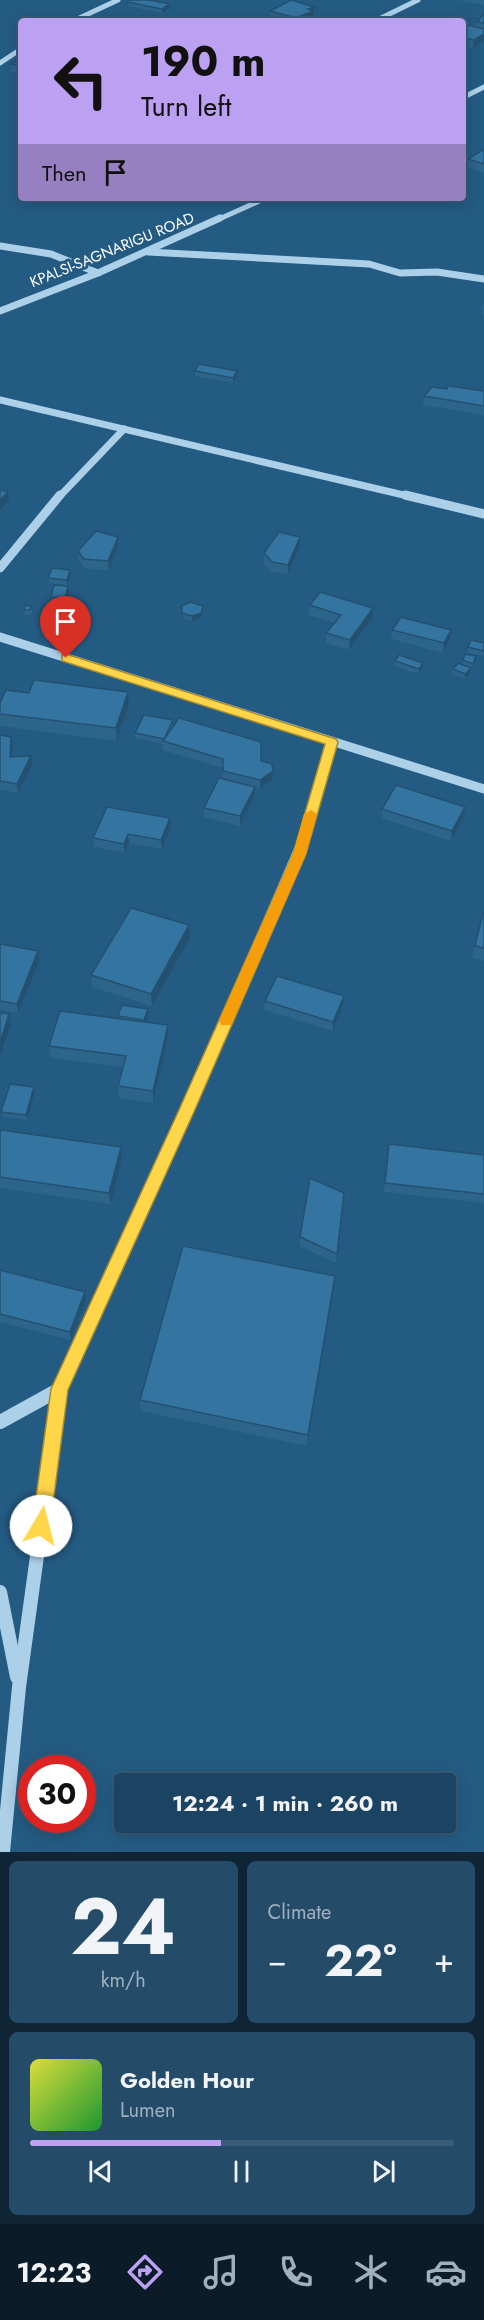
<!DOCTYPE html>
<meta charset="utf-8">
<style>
body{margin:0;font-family:Jost,sans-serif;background:#244b68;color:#f1f3f6;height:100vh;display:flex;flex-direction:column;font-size:22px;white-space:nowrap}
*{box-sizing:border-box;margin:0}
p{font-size:20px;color:#a0b0be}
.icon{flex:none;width:33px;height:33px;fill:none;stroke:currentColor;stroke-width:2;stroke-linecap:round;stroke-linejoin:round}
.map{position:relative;height:1852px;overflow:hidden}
.side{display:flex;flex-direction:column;gap:9px;padding:9px;background:#0f2536;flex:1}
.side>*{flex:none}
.top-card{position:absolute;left:18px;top:18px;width:448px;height:183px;border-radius:6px;box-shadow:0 3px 15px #0003,0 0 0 2px #395c77;background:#bca0f2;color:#111;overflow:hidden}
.speed{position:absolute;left:18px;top:1755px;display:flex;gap:12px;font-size:30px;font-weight:700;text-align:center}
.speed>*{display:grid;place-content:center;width:78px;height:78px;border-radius:50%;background:#1b4462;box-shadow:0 3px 15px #0003,0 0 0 2px #395c77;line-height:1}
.speed .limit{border:9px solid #d22;background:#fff;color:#111}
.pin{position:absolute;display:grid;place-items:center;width:51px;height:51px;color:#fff;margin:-62px -26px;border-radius:50% 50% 50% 0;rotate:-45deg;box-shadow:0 0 6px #0007}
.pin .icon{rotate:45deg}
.me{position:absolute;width:66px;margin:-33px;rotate:8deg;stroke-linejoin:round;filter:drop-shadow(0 0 4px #0008)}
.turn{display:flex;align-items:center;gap:21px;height:126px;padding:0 24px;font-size:27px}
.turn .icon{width:78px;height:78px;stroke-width:2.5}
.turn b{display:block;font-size:42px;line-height:51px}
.then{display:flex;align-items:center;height:57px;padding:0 24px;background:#0003;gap:12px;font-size:22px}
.big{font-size:45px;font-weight:700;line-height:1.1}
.side .card{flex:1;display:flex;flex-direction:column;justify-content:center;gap:9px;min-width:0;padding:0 21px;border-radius:9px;background:#244b68}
.side .dial{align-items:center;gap:0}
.dial b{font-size:78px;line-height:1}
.song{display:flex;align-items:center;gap:18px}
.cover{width:72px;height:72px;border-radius:9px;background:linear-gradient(135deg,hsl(60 70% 55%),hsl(130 70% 35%))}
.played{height:6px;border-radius:3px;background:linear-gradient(90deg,#bca0f2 45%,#395c77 45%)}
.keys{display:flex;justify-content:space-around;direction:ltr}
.heat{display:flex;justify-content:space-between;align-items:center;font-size:33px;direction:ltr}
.side .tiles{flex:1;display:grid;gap:9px;grid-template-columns:1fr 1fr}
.card:last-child{grid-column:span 2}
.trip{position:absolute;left:114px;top:1773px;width:342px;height:60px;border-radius:6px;background:#1b4462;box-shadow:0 3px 15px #0003,0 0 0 2px #395c77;font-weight:700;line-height:60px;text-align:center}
.tab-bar{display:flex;height:96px;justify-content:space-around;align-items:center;background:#0b1b27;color:#a0b0be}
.tab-bar .icon{width:42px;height:42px}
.tab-bar .current{color:#bca0f2}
.tab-bar b{font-size:27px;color:#f1f3f6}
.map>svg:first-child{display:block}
</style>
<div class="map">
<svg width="484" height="1852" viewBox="0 0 484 1852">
<rect width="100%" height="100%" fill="#245b83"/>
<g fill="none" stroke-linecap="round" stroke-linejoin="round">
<!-- minor-far4 -->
<g stroke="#acd0e8" stroke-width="5">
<polyline points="73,21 118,0"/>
<polyline points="375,21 418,0"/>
<polyline points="0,63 21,49"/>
<polyline points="464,97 484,87"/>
<polyline points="217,220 266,198"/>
</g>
<!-- minor-far3 -->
<g stroke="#acd0e8" stroke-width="7">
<polyline points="0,246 51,254 98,273"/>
<polyline points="148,252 369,264 400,273 437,272 484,279"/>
<polyline points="0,311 98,273 220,218"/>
<polyline points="0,400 412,497"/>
<polyline points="59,497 124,429"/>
</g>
<!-- minor-far2 -->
<g stroke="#acd0e8" stroke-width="9">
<polyline points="405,495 484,514"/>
<polyline points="0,568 60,495"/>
<polyline points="0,637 484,789"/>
<polyline points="301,848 331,742"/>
</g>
<!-- minor-far1 -->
<polyline stroke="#acd0e8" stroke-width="11" points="104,1291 186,1112 301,846"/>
<!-- minor -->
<g stroke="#acd0e8" stroke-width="14">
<polyline points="0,1422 60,1389"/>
<polyline points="0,1592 17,1677"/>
<polyline points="3,1852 19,1687 60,1389 105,1290"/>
</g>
</g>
<!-- wall -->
<g fill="#2d648a">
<polygon points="457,0 484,0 484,5"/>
<polygon points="128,2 170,8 162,13 128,6"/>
<polygon points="314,7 313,18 307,21 279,21 270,19 270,11"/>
<polygon points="484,14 484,41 473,48 468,47 464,50 464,21 456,21 460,18 470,20 469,25 476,27 477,22"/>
<polygon points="21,59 21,73 11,72 11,64"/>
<polygon points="484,149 484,173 467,167 468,159"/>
<polygon points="156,198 178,198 175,202"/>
<polygon points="484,305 484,315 482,315 483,306"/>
<polygon points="195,371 237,376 233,383 195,376"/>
<polygon points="447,389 484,391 484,415 423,405 424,396"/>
<polygon points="118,546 109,571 85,568 79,560 78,551"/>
<polygon points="300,546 288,574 272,572 263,562 264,553"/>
<polygon points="71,575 67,585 49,583 48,578"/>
<polygon points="68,586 69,591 66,603 51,602 51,597"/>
<polygon points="25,605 32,611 31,615 25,615 24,610"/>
<polygon points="310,605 373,617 349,650 326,643 326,633 335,623 309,615"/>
<polygon points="182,606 203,606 201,618 192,621 183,618"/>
<polygon points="50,607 50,612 48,617 42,616 41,611"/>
<polygon points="392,630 451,630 450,639 443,653 391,639"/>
<polygon points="484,643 484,656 467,653 468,647"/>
<polygon points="463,660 475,662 472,669 471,669 470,674 465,679 452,674 453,669 462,665"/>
<polygon points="395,661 423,668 418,674 394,666"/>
<polygon points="29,693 129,705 117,741 0,726 0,703"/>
<polygon points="173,725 261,761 273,771 272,780 260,789 255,788 255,796 240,826 204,817 204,808 223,779 223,768 163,750 163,744 135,738 135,733"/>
<polygon points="0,735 13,747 12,757 32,766 18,793 0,790"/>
<polygon points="382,809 464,816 451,841 382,818"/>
<polygon points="171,828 162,849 129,843 125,853 94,847 93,838"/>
<polygon points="484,914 484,961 472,958 475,946"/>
<polygon points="190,938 152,1006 92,987 91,975"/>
<polygon points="0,944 40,960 18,1013 0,1010"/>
<polygon points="265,1001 343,1005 333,1031 264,1010"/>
<polygon points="149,1014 146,1022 168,1037 153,1103 119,1098 118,1086 123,1067 51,1058 49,1046 118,1018 118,1016"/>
<polygon points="35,1092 27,1120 2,1117 1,1112"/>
<polygon points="0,1133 121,1147 122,1159 111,1204 0,1188"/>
<polygon points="389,1144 484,1155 484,1203 384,1192"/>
<polygon points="344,1193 336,1263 300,1246 300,1237"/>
<polygon points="0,1270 85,1292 86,1300 71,1340 0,1322"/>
<polygon points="335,1276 334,1288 307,1446 141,1411 140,1400"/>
</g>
<!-- shaded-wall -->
<g fill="#245170">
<polygon points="170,4 170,8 162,13 162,9"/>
<polygon points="314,7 313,18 307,21 296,21 296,18 308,9"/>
<polygon points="484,34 484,41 473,48 474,40"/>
<polygon points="469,39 468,47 464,50 464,42"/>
<polygon points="237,371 237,376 233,383 233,378"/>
<polygon points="8,492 9,501 0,510 0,500"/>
<polygon points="118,537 118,546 109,571 108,561"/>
<polygon points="300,537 300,546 288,574 288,565"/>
<polygon points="70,570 71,575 67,585 67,580"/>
<polygon points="68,586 69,591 66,603 65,598"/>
<polygon points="203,606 201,618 192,621 192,616"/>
<polygon points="50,607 50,612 48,617 47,611"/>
<polygon points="373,608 373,617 349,650 350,640"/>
<polygon points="451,630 450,639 443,653 444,643"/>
<polygon points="423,663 423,668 418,674 419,669"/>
<polygon points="471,668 470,674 465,679 465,674"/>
<polygon points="128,692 129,705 117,741 116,728"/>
<polygon points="11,737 13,747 11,766 10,757"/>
<polygon points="31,756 32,766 18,793 17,784"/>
<polygon points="273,771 272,780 260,789 260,780"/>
<polygon points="255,787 255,796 240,826 240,816"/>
<polygon points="465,807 464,816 451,841 452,831"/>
<polygon points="170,818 171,828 162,849 161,840"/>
<polygon points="128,834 129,843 125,853 124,844"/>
<polygon points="189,925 190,938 152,1006 151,994"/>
<polygon points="38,951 40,960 18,1013 17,1004"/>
<polygon points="344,996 343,1005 333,1031 333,1022"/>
<polygon points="148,1009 149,1014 145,1024 144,1020"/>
<polygon points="9,1014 11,1023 0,1057 0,1043"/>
<polygon points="168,1025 168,1037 153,1103 153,1091"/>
<polygon points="34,1087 35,1092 27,1120 26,1115"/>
<polygon points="121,1147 122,1159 111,1204 109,1193"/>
<polygon points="335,1276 334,1288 307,1446 308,1435"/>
<polygon points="85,1292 86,1300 71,1340 70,1332"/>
</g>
<!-- building -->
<g fill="#3474a0" stroke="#245170" stroke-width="1.5">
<polygon points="130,0 149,0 170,4 162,9 128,2"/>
<polygon points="291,0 314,7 308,9 313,11 296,18 270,11"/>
<polygon points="484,14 484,23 477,22"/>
<polygon points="460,18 470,20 465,24 464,24 464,21 456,21"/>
<polygon points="464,24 484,29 484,34 474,40 469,39 464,42"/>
<polygon points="21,59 21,65 11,64"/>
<polygon points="484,149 484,164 468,159"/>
<polygon points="199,364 237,371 233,378 195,371"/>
<polygon points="448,386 484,391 484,406 424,396 432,387 447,389"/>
<polygon points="0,490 8,492 0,500"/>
<polygon points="96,531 118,537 108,561 84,559 78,551"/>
<polygon points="279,532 300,537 288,565 272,562 264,553"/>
<polygon points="52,568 70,570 67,580 48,578"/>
<polygon points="54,585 68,586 65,598 51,597"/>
<polygon points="320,592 373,608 350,640 326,633 341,615 310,605"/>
<polygon points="190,602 203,606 201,613 192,616 182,613 182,606"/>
<polygon points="25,605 31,606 30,610 24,610"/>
<polygon points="43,606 50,607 47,611 41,611"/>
<polygon points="401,617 451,630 444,643 392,630"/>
<polygon points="471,640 484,643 484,651 468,647"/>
<polygon points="465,654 476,656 473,664 463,660"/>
<polygon points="399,655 423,663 419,669 395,661"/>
<polygon points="458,663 471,668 465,674 453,669"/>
<polygon points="34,680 128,692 116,728 0,714 0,703 6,690 29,693"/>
<polygon points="144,715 173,720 164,739 135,733"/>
<polygon points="179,718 261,742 261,761 272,764 273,771 260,780 223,771 223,759 163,741"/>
<polygon points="0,735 11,737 10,757 31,756 17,784 0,781"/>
<polygon points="219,778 255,787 240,816 204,808"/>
<polygon points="396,785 465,807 452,831 382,809"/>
<polygon points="107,807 170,818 161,840 128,834 124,844 93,838"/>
<polygon points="131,908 189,925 151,994 91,975"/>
<polygon points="483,913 484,914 484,948 475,946"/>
<polygon points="0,944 38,951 17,1004 0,1001"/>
<polygon points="277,976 344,996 333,1022 265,1001"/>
<polygon points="122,1005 148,1009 144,1020 118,1016"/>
<polygon points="60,1011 168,1025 153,1091 118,1086 126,1056 49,1046"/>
<polygon points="0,1013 9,1014 0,1043"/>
<polygon points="10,1084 34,1087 26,1115 1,1112"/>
<polygon points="1,1130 121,1147 109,1193 0,1177 0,1133"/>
<polygon points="389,1144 484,1155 484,1194 385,1183"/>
<polygon points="310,1178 344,1193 337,1254 300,1237"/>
<polygon points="183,1246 335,1276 308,1435 140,1400"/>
<polygon points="0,1270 85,1292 70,1332 0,1314"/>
</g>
<!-- route -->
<polygon fill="#ffd54a" stroke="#a68a30" stroke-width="1.5" points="66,654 336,739 338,742 306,854 194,1112 68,1390 50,1526 47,1533 41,1536 34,1533 32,1526 51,1389 178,1112 293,854 325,744 62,661 62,655"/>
<!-- slow -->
<polygon fill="#f59e0b" points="311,810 317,814 306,854 233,1021 231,1025 221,1025 219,1021 293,854 304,814"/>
<g text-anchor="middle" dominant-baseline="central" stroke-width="6" stroke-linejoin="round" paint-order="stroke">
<!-- far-street labels -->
<g font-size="15" fill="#fff" stroke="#245b83">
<text transform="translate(112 250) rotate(-22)">KPALSI-SAGNARIGU ROAD</text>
</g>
</g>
</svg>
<div class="speed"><div class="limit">30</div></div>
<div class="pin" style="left:66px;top:658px;background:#d93025"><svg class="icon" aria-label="arrive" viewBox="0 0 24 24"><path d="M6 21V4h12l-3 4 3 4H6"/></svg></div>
<svg class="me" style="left:41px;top:1526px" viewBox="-20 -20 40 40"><circle r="19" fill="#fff"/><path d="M0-13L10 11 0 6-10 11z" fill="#ffd54a"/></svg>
<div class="trip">12:24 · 1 min · 260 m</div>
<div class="top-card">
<div class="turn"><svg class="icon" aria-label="left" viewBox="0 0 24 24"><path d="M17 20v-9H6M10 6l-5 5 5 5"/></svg><div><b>190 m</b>Turn left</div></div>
<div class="then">Then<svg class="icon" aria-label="arrive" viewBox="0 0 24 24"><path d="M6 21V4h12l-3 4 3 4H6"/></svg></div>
</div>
</div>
<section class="side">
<div class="tiles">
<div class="card dial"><b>24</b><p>km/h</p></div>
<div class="card"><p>Climate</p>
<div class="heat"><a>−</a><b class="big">22°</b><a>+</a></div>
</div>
<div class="card">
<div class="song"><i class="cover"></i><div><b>Golden Hour</b><p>Lumen</p></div></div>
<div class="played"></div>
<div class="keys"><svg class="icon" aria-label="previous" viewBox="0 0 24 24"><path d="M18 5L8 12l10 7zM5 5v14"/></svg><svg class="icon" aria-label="pause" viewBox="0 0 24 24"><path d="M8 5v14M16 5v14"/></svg><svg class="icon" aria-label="next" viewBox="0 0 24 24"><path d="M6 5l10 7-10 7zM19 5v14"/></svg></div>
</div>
</div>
</section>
<nav class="tab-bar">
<b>12:23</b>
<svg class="icon current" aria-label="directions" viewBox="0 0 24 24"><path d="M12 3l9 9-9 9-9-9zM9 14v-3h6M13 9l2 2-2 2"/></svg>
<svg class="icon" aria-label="music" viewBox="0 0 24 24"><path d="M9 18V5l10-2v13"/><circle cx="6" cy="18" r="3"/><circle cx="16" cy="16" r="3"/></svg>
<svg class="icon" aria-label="phone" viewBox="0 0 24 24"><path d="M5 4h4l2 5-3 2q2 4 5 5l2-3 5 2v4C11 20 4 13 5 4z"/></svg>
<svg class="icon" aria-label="climate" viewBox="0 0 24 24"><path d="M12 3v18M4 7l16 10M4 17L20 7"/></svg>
<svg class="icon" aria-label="car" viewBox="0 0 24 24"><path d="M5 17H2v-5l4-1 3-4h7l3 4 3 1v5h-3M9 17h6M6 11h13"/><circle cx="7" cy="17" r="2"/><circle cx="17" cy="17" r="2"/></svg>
</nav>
